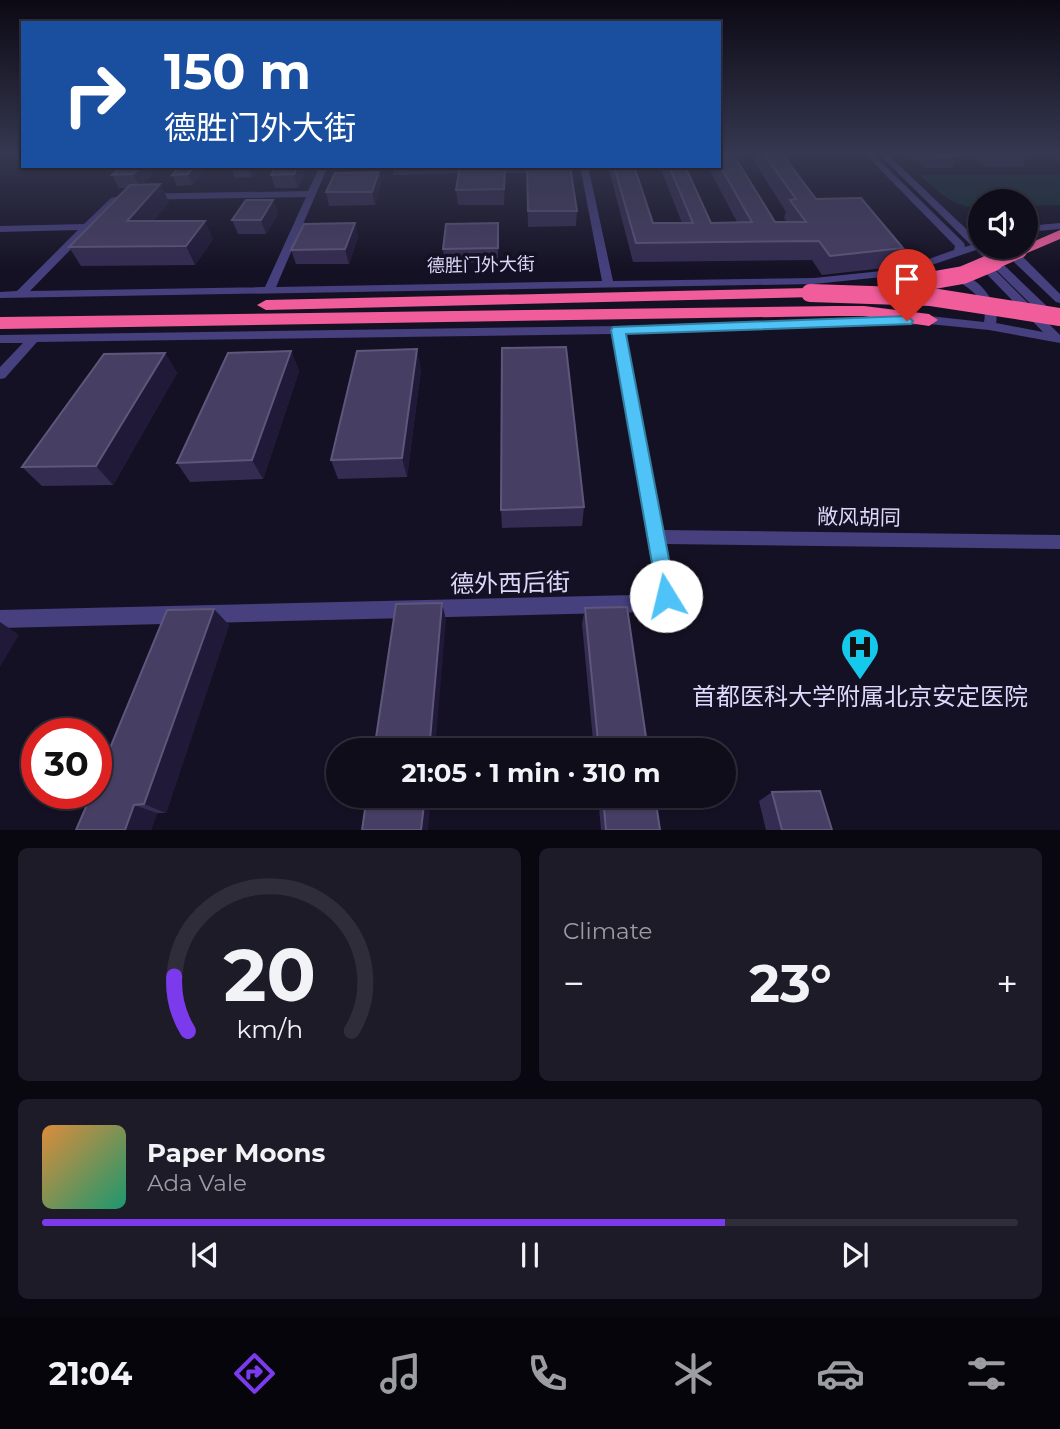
<!DOCTYPE html>
<meta charset="utf-8">
<style>
body{margin:0;font-family:Montserrat,"Noto Sans SC",sans-serif;background:#1e1b28;color:#f1f3f6;height:100vh;display:flex;flex-direction:column;font-size:26px;white-space:nowrap}
*{box-sizing:border-box;margin:0}
p{font-size:23px;color:#9c9ca3}
.icon{flex:none;width:38px;height:38px;fill:none;stroke:currentColor;stroke-width:2;stroke-linecap:round;stroke-linejoin:round}
.map{position:relative;height:830px;overflow:hidden}
.panel{display:flex;flex-direction:column;gap:18px;padding:18px;background:#09070f;flex:1}
.panel>*{flex:none}
.guide{position:absolute;left:21px;top:21px;width:700px;height:147px;border-radius:0px;box-shadow:0 2px 5px #0004,0 0 0 2px #302d3a;background:#1a4fa0;color:#fff;overflow:hidden}
.buttons{position:absolute;left:968px;top:189px;display:grid;gap:14px}
.buttons a{display:grid;place-items:center;width:70px;height:70px;border-radius:50%;background:#100d1b;box-shadow:0 2px 5px #0004,0 0 0 2px #302d3a;font-size:35px}
.speed{position:absolute;left:21px;top:718px;display:flex;gap:14px;font-size:35px;font-weight:700;text-align:center}
.speed>*{display:grid;place-content:center;width:91px;height:91px;border-radius:50%;background:#100d1b;box-shadow:0 2px 5px #0004,0 0 0 2px #302d3a;line-height:1}
.speed .limit{border:10px solid #d22;background:#fff;color:#111}
.pin{position:absolute;display:grid;place-items:center;width:60px;height:60px;color:#fff;margin:-72px -30px;border-radius:50% 50% 50% 0;rotate:-45deg;box-shadow:0 0 7px #0007}
.pin .icon{rotate:45deg}
.me{position:absolute;width:77px;margin:-38px;rotate:351deg;stroke-linejoin:round;filter:drop-shadow(0 0 5px #0008)}
.turn{display:flex;align-items:center;gap:24px;height:147px;padding:0 28px;font-size:32px}
.turn .icon{width:91px;height:91px;stroke-width:2.5}
.turn b{display:block;font-size:49px;line-height:60px}
.big{font-size:52px;font-weight:700;line-height:1.1}
.panel .card{flex:1;display:flex;flex-direction:column;justify-content:center;gap:10px;min-width:0;padding:0 24px;border-radius:10px;background:#1e1b28}
.panel .dial{align-items:center;gap:0}
.dial svg{height:182px;overflow:visible;fill:none;stroke:#302d3a;stroke-width:7;stroke-linecap:round;text-anchor:middle}
.dial text{fill:#f1f3f6;stroke:none}
.song{display:flex;align-items:center;gap:21px}
.cover{width:84px;height:84px;border-radius:10px;background:linear-gradient(135deg,hsl(30 70% 55%),hsl(160 70% 35%))}
.played{height:7px;border-radius:4px;background:linear-gradient(90deg,#7c3aed 70%,#302d3a 70%)}
.keys{display:flex;justify-content:space-around;direction:ltr}
.heat{display:flex;justify-content:space-between;align-items:center;font-size:38px;direction:ltr}
.panel .tiles{flex:1;display:grid;gap:18px;grid-template-columns:1fr 1fr}
.card:last-child{grid-column:span 2}
.trip{position:absolute;left:326px;top:738px;width:410px;height:70px;border-radius:35px;background:#100d1b;box-shadow:0 2px 5px #0004,0 0 0 2px #302d3a;font-weight:700;line-height:70px;text-align:center}
.dock{display:flex;height:112px;justify-content:space-around;align-items:center;background:#06050b;color:#9c9ca3}
.dock .icon{width:49px;height:49px}
.dock .active{color:#7c3aed}
.dock b{font-size:32px;color:#f1f3f6}
.map>svg:first-child{display:block}
</style>
<div class="map">
<svg width="1060" height="831" viewBox="0 0 1060 831">
<rect width="100%" height="100%" fill="#151124"/>
<!-- green -->
<path fill="#142d2e" d="M920 175H1060V205L1026 206V201H980V208C953 207 939 193 920 175Z"/>
<g fill="none" stroke-linecap="round" stroke-linejoin="round">
<!-- minor -->
<g fill="#46407f" fill-rule="evenodd">
<path d="M865 154H873L964 243 965 247 971 245 879 154H887L980 242V247H985L1055 314V320H1047L976 250 902 275 814 284 0 298V292L17 291 78 230 0 232V226L84 224 111 198 129 194 308 191 320 166H328L276 287 602 281 580 166H588L613 281 814 278 901 269 954 250 955 246ZM306 197 265 287 30 291 117 202 129 200Z"/>
<polygon points="1060,223 1060,229 1026,232 1026,226"/>
<polygon points="1003,247 1013,247 1060,294 1060,303 1056,302 1015,263"/>
<path d="M980 258 984 259 1060 335V343L989 330 929 324 625 334 662 530 1060 535V549L665 544 675 596 672 602 651 612 0 628V610L634 595 650 594 656 592 613 334 37 342 5 378 0 379V367L23 343H0V335L618 326 929 316 984 322C989 298 967 286 948 276V272C971 269 1001 300 996 323L1043 332 976 263 975 261Z"/>
</g>
<!-- highway -->
<g fill="#f15d9b" fill-rule="evenodd">
<polygon points="1060,230 1060,239 1020,256 1012,251"/>
<polygon points="810,288 818,293 816,297 266,310 257,305 266,300"/>
<polygon points="835,306 864,306 929,314 938,320 929,326 864,316 835,316 0,329 0,317"/>
</g>
<!-- highway-bridge-far1 -->
<polyline stroke="#f15d9b" stroke-width="14" points="990,264 1020,251"/>
<!-- highway-bridge -->
<g stroke="#f15d9b" stroke-width="18">
<polyline points="906,285 963,275 994,262"/>
<polyline points="810,293 931,297 1060,317"/>
</g>
</g>
<!-- wall -->
<g fill="#352c51" fill-rule="evenodd">
<path d="M719 154 775 222H787L784 218 786 212 754 161 756 154H782L816 199 903 248 893 267 822 275 812 260 633 262 608 166H719ZM660 167 682 223H653L635 168ZM686 167H708L737 222 711 223Z"/>
<polygon points="909,154 955,154 958,156 951,168 925,168"/>
<polygon points="969,154 1030,154 1022,167 985,167"/>
<polygon points="121,166 159,166 142,185 160,184 169,202 153,221 213,239 195,265 81,266 69,247 127,188 119,188 112,175"/>
<polygon points="207,166 193,185 177,186 172,175"/>
<polygon points="257,166 251,177 235,178 231,167"/>
<polygon points="276,166 308,166 298,188 275,188 271,175"/>
<polygon points="392,166 570,166 577,211 576,226 528,227 527,173 505,173 504,205 458,205 456,190 459,173 394,175"/>
<polygon points="379,172 381,185 375,205 329,206 326,192"/>
<polygon points="273,200 278,214 266,234 238,234 232,220"/>
<polygon points="355,223 358,237 349,264 296,264 291,250"/>
<polygon points="498,223 498,262 445,263 443,249"/>
<polygon points="291,351 299,371 263,479 190,482 177,463"/>
<polygon points="165,353 177,373 113,485 42,486 22,467"/>
<polygon points="421,369 407,477 338,479 331,460"/>
<polygon points="584,507 582,526 502,528 501,510"/>
<polygon points="585,608 648,751 594,751 582,624"/>
<polygon points="214,609 229,625 166,813 157,813 151,830 76,830"/>
<polygon points="772,792 832,830 766,830 759,801"/>
<polygon points="598,796 655,796 660,830 601,830"/>
</g>
<!-- shaded-wall -->
<g fill="#201937">
<polygon points="141,166 159,166 140,187 133,174"/>
<polygon points="194,166 207,166 193,185 188,174"/>
<polygon points="247,166 257,166 251,177"/>
<polygon points="298,166 308,166 298,188 294,174"/>
<polygon points="379,172 381,185 375,205 372,192"/>
<polygon points="160,184 169,202 137,240 127,221"/>
<polygon points="273,200 278,214 266,234 261,220"/>
<polygon points="205,221 213,239 195,265 186,246"/>
<polygon points="355,223 358,237 349,264 345,249"/>
<polygon points="417,349 421,369 407,477 402,458"/>
<polygon points="291,351 299,371 263,479 252,460"/>
<polygon points="165,353 177,373 113,485 96,466"/>
<polygon points="442,603 446,620 435,751 429,751"/>
<polygon points="214,609 229,625 166,813 144,804"/>
<polygon points="0,622 19,635 0,667"/>
<polygon points="425,796 431,796 428,830 421,830"/>
<polygon points="134,805 157,813 151,830 125,830"/>
</g>
<!-- building -->
<g fill="#473e63" stroke="#5f567b" stroke-width="2">
<polygon points="719,154 733,154 775,222 806,222 790,200 796,199 764,154 782,154 816,199 861,198 903,248 830,256 819,241 636,243 614,166 634,166 653,223 693,223 669,166 685,166 711,223 752,222 719,164"/>
<polygon points="929,154 955,154 958,156 932,156"/>
<polygon points="121,166 141,166 133,174 112,175"/>
<polygon points="179,166 194,166 188,174 172,175"/>
<polygon points="276,166 298,166 294,174 271,175"/>
<polygon points="460,166 505,166 504,189 456,190"/>
<polygon points="527,166 570,166 577,211 528,211"/>
<polygon points="379,172 372,192 326,192 335,173"/>
<polygon points="160,184 127,221 205,221 186,246 69,247 130,185"/>
<polygon points="246,200 273,200 261,220 232,220"/>
<polygon points="355,223 345,249 291,250 304,224"/>
<polygon points="498,223 498,248 443,249 446,224"/>
<polygon points="566,347 584,507 501,510 502,348"/>
<polygon points="417,349 402,458 331,460 357,351"/>
<polygon points="291,351 252,460 177,463 228,353"/>
<polygon points="165,353 96,466 22,467 104,354"/>
<polygon points="442,603 429,751 374,751 396,604"/>
<polygon points="627,607 648,751 599,751 585,608"/>
<polygon points="214,609 144,804 134,805 125,830 76,830 92,793 96,793 96,782 167,610"/>
<polygon points="820,791 832,830 782,830 772,792"/>
<polygon points="367,796 425,796 421,830 362,830"/>
<polygon points="603,796 655,796 660,830 606,830"/>
</g>
<!-- sky -->
<linearGradient id="sky" x2="0" y2="1"><stop stop-color="#0c0914"/><stop offset="0.57" stop-color="#353850"/><stop offset="1" stop-color="#353850" stop-opacity="0"/></linearGradient>
<rect width="1060" height="270" fill="url(#sky)"/>
<!-- route -->
<polygon fill="#4fc3f7" stroke="#337fa1" stroke-width="2" points="907,316 913,321 911,324 626,334 676,596 673,603 666,606 659,603 611,330 613,327"/>
<!-- icons -->
<defs>
<symbol id="hospital-pin" viewBox="-11 -11 22 30"><path d="M0 17L-7.5 6A9.5 9.5 0 1 1 7.5 6Z" fill="#14c9eb" stroke="#151124"/><path d="M-5-5h3v3.5h4V-5h3V5h-3V1.5h-4V5h-3Z" fill="#111"/></symbol>
</defs>
<g fill-rule="evenodd">
<use href="#hospital-pin" x="838" y="625" width="44" height="60"/>
</g>
<g text-anchor="middle" dominant-baseline="central" stroke-width="7" stroke-linejoin="round" paint-order="stroke">
<!-- far-street labels -->
<g font-size="18" fill="#ded8fc" stroke="#151124">
<text transform="translate(481 265) rotate(-1)">德胜门外大街</text>
</g>
<!-- street labels -->
<g font-size="21" fill="#ded8fc" stroke="#151124">
<text transform="translate(859 517) rotate(1)">敞风胡同</text>
</g>
<!-- near-street labels -->
<g font-size="24" fill="#ded8fc" stroke="#151124">
<text transform="translate(510 583) rotate(-1)">德外西后街</text>
</g>
<!-- near-poi labels -->
<g font-size="24" fill="#ded8fc" stroke="#151124">
<text x="860" y="696">首都医科大学附属北京安定医院</text>
</g>
</g>
</svg>
<div class="buttons">
<a><svg class="icon" aria-label="sound" viewBox="0 0 24 24"><path d="M4 9h4l5-4v14l-5-4H4zM17 9q2 3 0 6"/></svg></a>
</div>
<div class="speed"><div class="limit">30</div></div>
<div class="pin" style="left:907px;top:321px;background:#d93025"><svg class="icon" aria-label="arrive" viewBox="0 0 24 24"><path d="M6 21V4h12l-3 4 3 4H6"/></svg></div>
<svg class="me" style="left:666px;top:596px" viewBox="-20 -20 40 40"><circle r="19" fill="#fff"/><path d="M0-13L10 11 0 6-10 11z" fill="#4fc3f7"/></svg>
<div class="trip">21:05 · 1 min · 310 m</div>
<div class="guide">
<div class="turn"><svg class="icon" aria-label="right" viewBox="0 0 24 24"><path d="M7 20v-9h11M14 6l5 5-5 5"/></svg><div><b>150 m</b>德胜门外大街</div></div>
</div>
</div>
<section class="panel">
<div class="tiles">
<div class="card dial"><svg viewBox="0 0 100 80">
<path d="M14 69A42 42 0 1 1 86 69"/>
<path d="M14 69A42 42 0 0 1 8 45" stroke="#7c3aed"/>
<text x="50" y="56" font-size="32" font-weight="700">20</text>
<text x="50" y="72" font-size="11">km/h</text>
</svg></div>
<div class="card"><p>Climate</p>
<div class="heat"><a>−</a><b class="big">23°</b><a>+</a></div>
</div>
<div class="card">
<div class="song"><i class="cover"></i><div><b>Paper Moons</b><p>Ada Vale</p></div></div>
<div class="played"></div>
<div class="keys"><svg class="icon" aria-label="previous" viewBox="0 0 24 24"><path d="M18 5L8 12l10 7zM5 5v14"/></svg><svg class="icon" aria-label="pause" viewBox="0 0 24 24"><path d="M8 5v14M16 5v14"/></svg><svg class="icon" aria-label="next" viewBox="0 0 24 24"><path d="M6 5l10 7-10 7zM19 5v14"/></svg></div>
</div>
</div>
</section>
<nav class="dock">
<b>21:04</b>
<svg class="icon active" aria-label="directions" viewBox="0 0 24 24"><path d="M12 3l9 9-9 9-9-9zM9 14v-3h6M13 9l2 2-2 2"/></svg>
<svg class="icon" aria-label="music" viewBox="0 0 24 24"><path d="M9 18V5l10-2v13"/><circle cx="6" cy="18" r="3"/><circle cx="16" cy="16" r="3"/></svg>
<svg class="icon" aria-label="phone" viewBox="0 0 24 24"><path d="M5 4h4l2 5-3 2q2 4 5 5l2-3 5 2v4C11 20 4 13 5 4z"/></svg>
<svg class="icon" aria-label="climate" viewBox="0 0 24 24"><path d="M12 3v18M4 7l16 10M4 17L20 7"/></svg>
<svg class="icon" aria-label="car" viewBox="0 0 24 24"><path d="M5 17H2v-5l4-1 3-4h7l3 4 3 1v5h-3M9 17h6M6 11h13"/><circle cx="7" cy="17" r="2"/><circle cx="17" cy="17" r="2"/></svg>
<svg class="icon" aria-label="filters" viewBox="0 0 24 24"><path d="M4 7h16M4 17h16"/><circle cx="9" cy="7" r="2"/><circle cx="15" cy="17" r="2"/></svg>
</nav>
